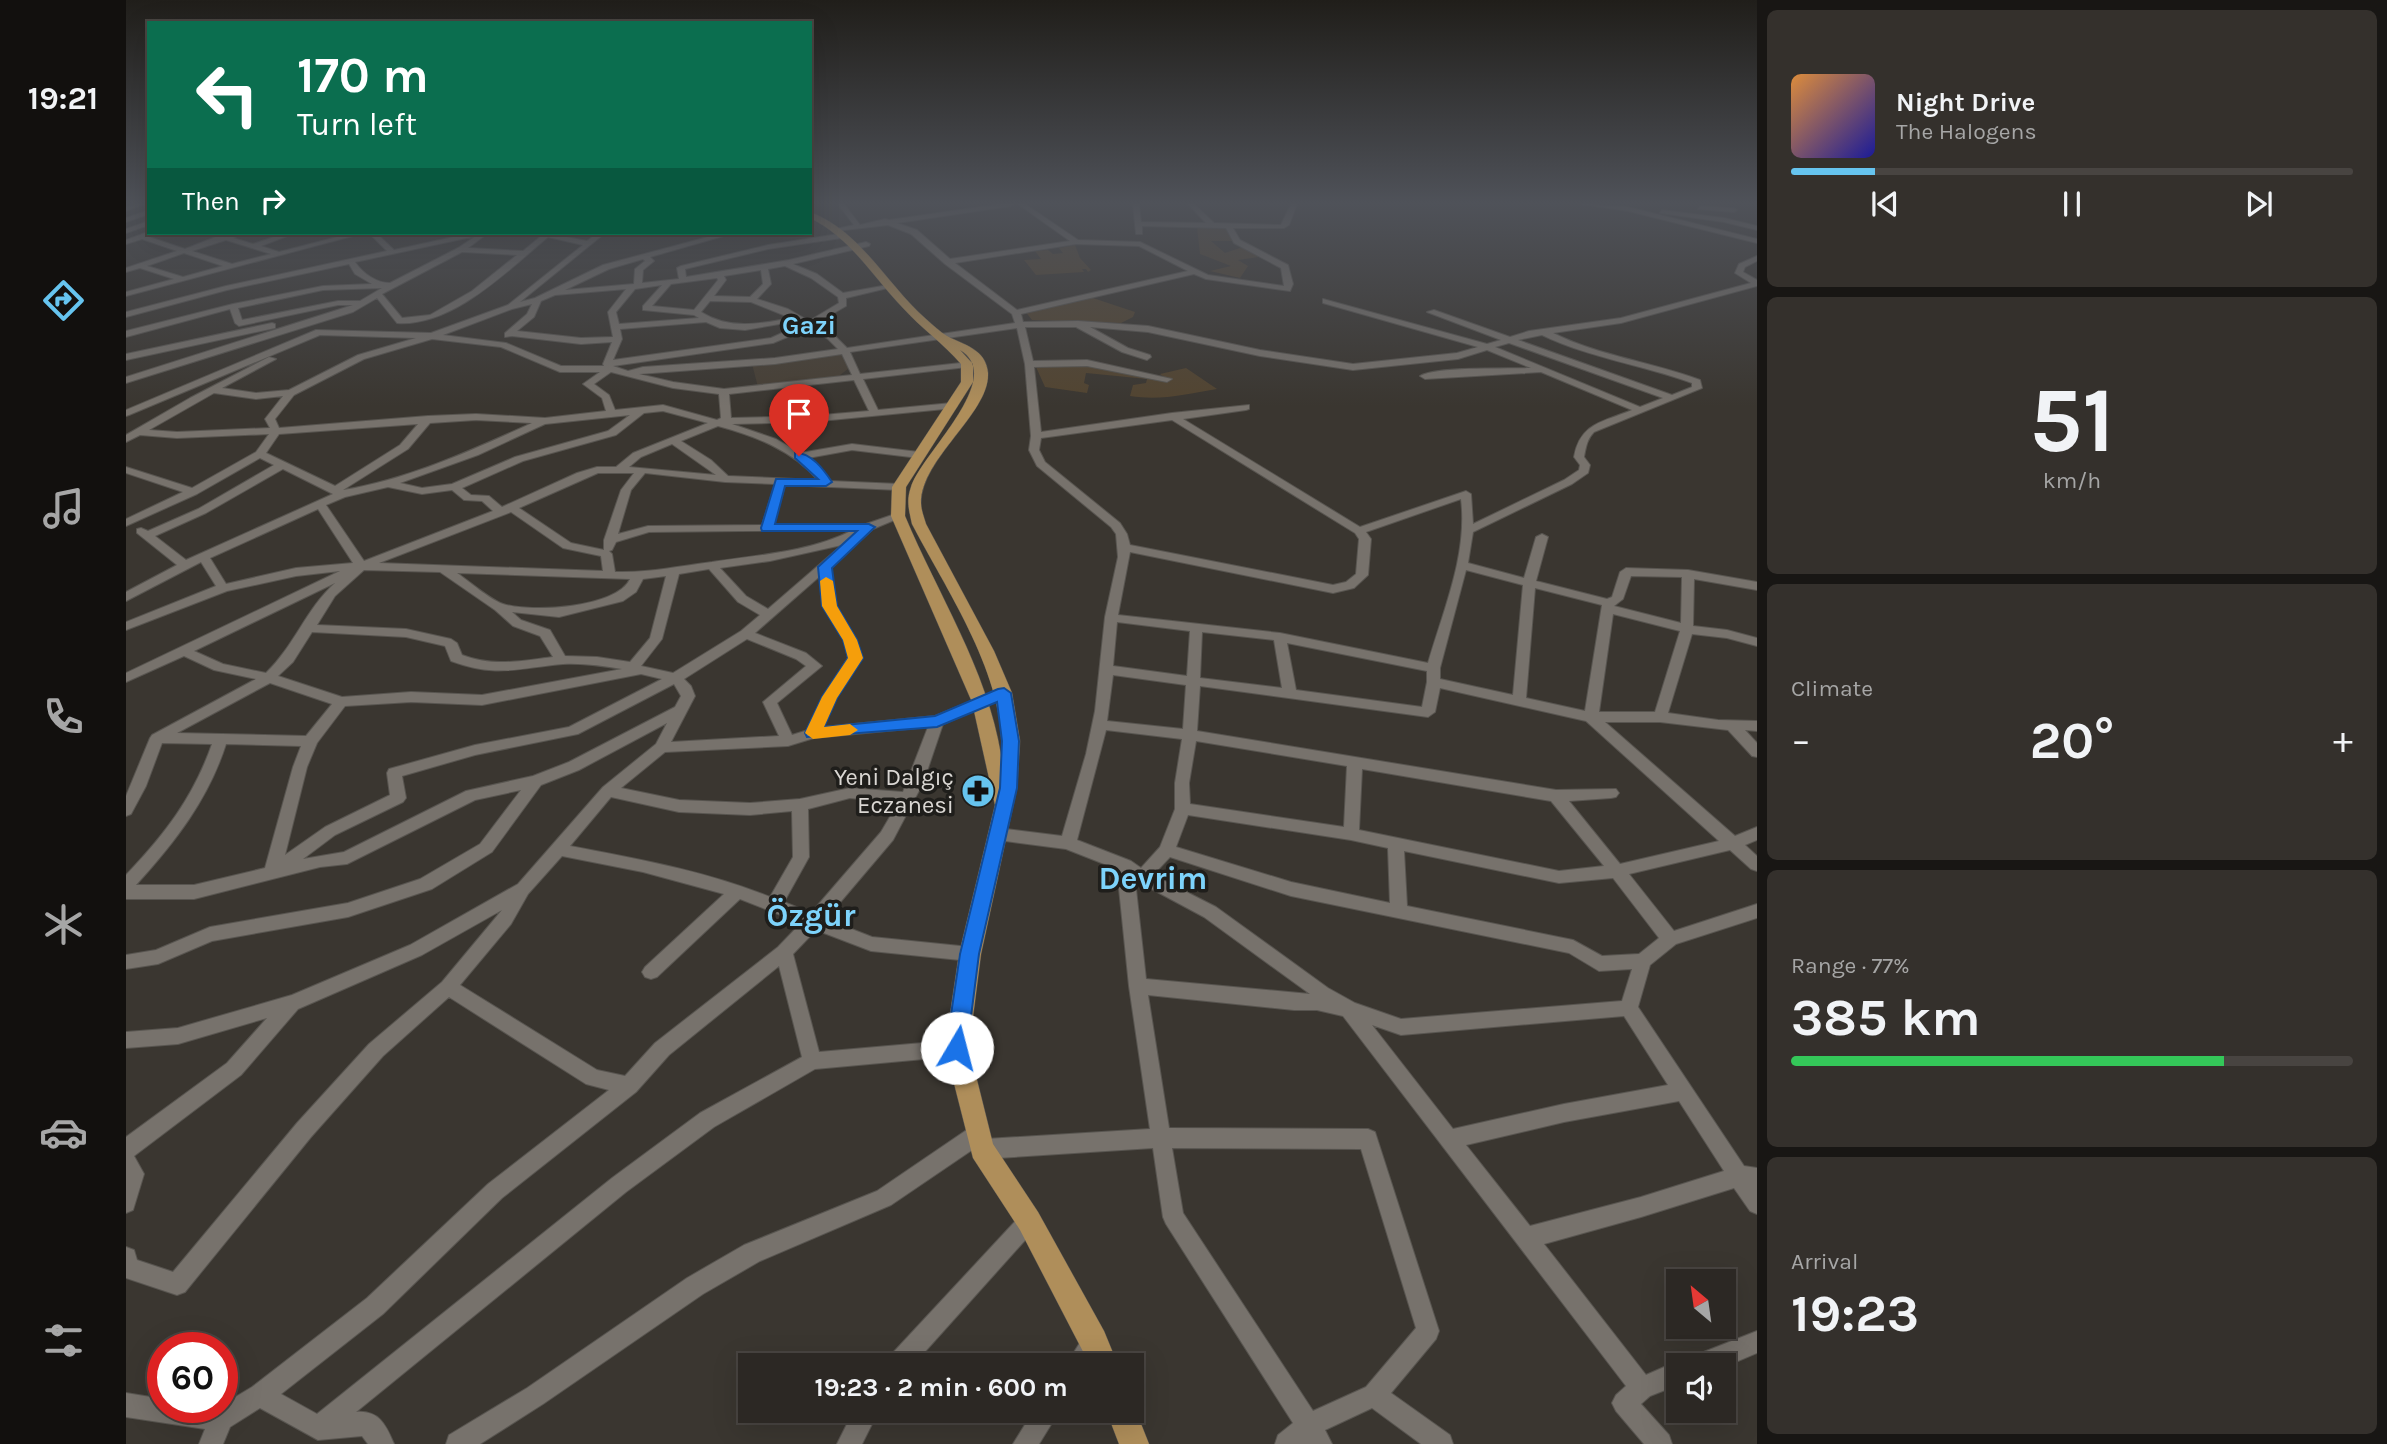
<!DOCTYPE html>
<meta charset="utf-8">
<style>
body{margin:0;font-family:Karla,sans-serif;background:#34302c;color:#f1f3f6;height:100vh;display:flex;flex-direction:column;font-size:26px;white-space:nowrap}
*{box-sizing:border-box;margin:0}
p{font-size:23px;color:#a6a6a6}
.icon{flex:none;width:38px;height:38px;fill:none;stroke:currentColor;stroke-width:2;stroke-linecap:round;stroke-linejoin:round}
.map{position:relative;flex:1;overflow:hidden}
.details{display:flex;flex-direction:column;gap:10px;padding:10px;background:#181614;width:630px}
.details>*{flex:none}
.top-card{position:absolute;left:21px;top:21px;width:665px;height:214px;border-radius:0px;box-shadow:0 7px 28px #0002,0 0 0 2px #484441;background:#0b6e4f;color:#fff;overflow:hidden}
.needle{width:46px;rotate:331deg}
.buttons{position:absolute;left:1540px;top:1269px;display:grid;gap:14px}
.buttons a{display:grid;place-items:center;width:70px;height:70px;border-radius:0px;background:#2c2824;box-shadow:0 7px 28px #0002,0 0 0 2px #484441;font-size:35px}
.speed{position:absolute;left:21px;top:1332px;display:flex;gap:14px;font-size:35px;font-weight:700;text-align:center}
.speed>*{display:grid;place-content:center;width:91px;height:91px;border-radius:50%;background:#2c2824;box-shadow:0 7px 28px #0002,0 0 0 2px #484441;line-height:1}
.speed .limit{border:10px solid #d22;background:#fff;color:#111}
.pin{position:absolute;display:grid;place-items:center;width:60px;height:60px;color:#fff;margin:-72px -30px;border-radius:50% 50% 50% 0;rotate:-45deg;box-shadow:0 0 7px #0007}
.pin .icon{rotate:45deg}
.me{position:absolute;width:77px;margin:-38px;rotate:8deg;stroke-linejoin:round;filter:drop-shadow(0 0 5px #0008)}
.turn{display:flex;align-items:center;gap:24px;height:147px;padding:0 35px;font-size:32px}
.turn .icon{width:91px;height:91px;stroke-width:2.5}
.turn b{display:block;font-size:49px;line-height:60px}
.then{display:flex;align-items:center;height:66px;padding:0 35px;background:#0003;gap:14px;font-size:26px}
.big{font-size:52px;font-weight:700;line-height:1.1}
.details .card{flex:1;display:flex;flex-direction:column;justify-content:center;gap:10px;min-width:0;padding:0 24px;border-radius:10px;background:#34302c}
.details .dial{align-items:center;gap:0}
.dial b{font-size:91px;line-height:1}
.song{display:flex;align-items:center;gap:21px}
.cover{width:84px;height:84px;border-radius:10px;background:linear-gradient(135deg,hsl(30 70% 55%),hsl(240 70% 35%))}
.played{height:7px;border-radius:4px;background:linear-gradient(90deg,#66c4ef 15%,#484441 15%)}
.keys{display:flex;justify-content:space-around;direction:ltr}
.heat{display:flex;justify-content:space-between;align-items:center;font-size:38px;direction:ltr}
.charge{height:10px;border-radius:5px;background:linear-gradient(90deg,#34c759 77%,#484441 0)}
.trip{position:absolute;left:612px;top:1353px;width:406px;height:70px;border-radius:0px;background:#2c2824;box-shadow:0 7px 28px #0002,0 0 0 2px #484441;font-weight:700;line-height:70px;text-align:center}
main{display:flex;flex:1;min-height:0}
.tab-bar{display:flex;flex-direction:column;width:126px;justify-content:space-around;align-items:center;background:#12100e;color:#a6a6a6}
.tab-bar .icon{width:49px;height:49px}
.tab-bar .on{color:#66c4ef}
.tab-bar b{font-size:32px;color:#f1f3f6}
.map>svg:first-child{display:block}
</style>
<main>
<nav class="tab-bar">
<b>19:21</b>
<svg class="icon on" aria-label="directions" viewBox="0 0 24 24"><path d="M12 3l9 9-9 9-9-9zM9 14v-3h6M13 9l2 2-2 2"/></svg>
<svg class="icon" aria-label="music" viewBox="0 0 24 24"><path d="M9 18V5l10-2v13"/><circle cx="6" cy="18" r="3"/><circle cx="16" cy="16" r="3"/></svg>
<svg class="icon" aria-label="phone" viewBox="0 0 24 24"><path d="M5 4h4l2 5-3 2q2 4 5 5l2-3 5 2v4C11 20 4 13 5 4z"/></svg>
<svg class="icon" aria-label="climate" viewBox="0 0 24 24"><path d="M12 3v18M4 7l16 10M4 17L20 7"/></svg>
<svg class="icon" aria-label="car" viewBox="0 0 24 24"><path d="M5 17H2v-5l4-1 3-4h7l3 4 3 1v5h-3M9 17h6M6 11h13"/><circle cx="7" cy="17" r="2"/><circle cx="17" cy="17" r="2"/></svg>
<svg class="icon" aria-label="filters" viewBox="0 0 24 24"><path d="M4 7h16M4 17h16"/><circle cx="9" cy="7" r="2"/><circle cx="15" cy="17" r="2"/></svg>
</nav>
<div class="map">
<svg width="1631" height="1444" viewBox="0 0 1631 1444">
<rect width="100%" height="100%" fill="#3a3630"/>
<!-- built -->
<polygon fill="#473f34" points="718,353 727,365 709,379 632,387 626,364"/>
<!-- green -->
<g fill="#524430">
<polygon points="1071,227 1103,228 1111,241 1085,241 1099,253 1120,246 1139,256 1112,260 1122,266 1114,278 1084,271 1105,266 1074,254"/>
<polygon points="949,245 954,258 965,270 962,272 960,269 956,269 958,272 910,275 898,260 915,259 909,251 922,250 927,254 937,253 933,248"/>
<polygon points="961,296 1009,312 1007,317 995,323 906,320 899,311"/>
<path d="M961 363 1039 378 1034 374 1060 368 1091 389C1060 394 1035 401 1004 396L1007 385 1020 383 1021 379 960 373 958 383 963 385 961 393 919 387 910 367Z"/>
</g>
<g fill="none" stroke-linecap="round" stroke-linejoin="round">
<defs>
<g id="street">
<polygon points="10,204 18,204 0,211 0,207"/>
<path d="M712 204H718L734 225 759 219 763 220 874 204H888L885 206 771 223 791 230 824 259 944 241 892 204H899L952 240 1014 242 1082 275 1158 286 1155 268 1108 243 1100 228 1016 226V234H1010L1007 204H1013L1015 222 1080 223 1062 204H1068L1088 223 1155 225 1165 204H1171L1163 225 1158 228H1107L1114 240 1162 265 1167 284 1164 291 1080 279 1068 274 895 314 897 322 952 321 1022 326 1134 350 1227 364 1331 353 1352 347 1197 303V299L1361 344 1375 340 1301 312 1308 310 1384 337 1403 331 1495 318 1625 283 1609 273 1613 264 1631 256V261L1619 267 1617 272 1631 280V286L1495 323 1427 333C1473 356 1526 362 1574 380L1576 388 1468 432C1461 439 1460 447 1458 457L1464 465 1462 473 1446 484 1347 532 1342 563 1398 578 1410 537 1416 534 1422 537 1410 581 1481 599 1486 597 1494 572 1500 568 1562 570 1631 582V590L1568 579 1567 626 1601 630 1631 638V646L1601 638 1566 634 1542 713 1592 720 1631 721V731L1619 730 1631 743V757L1626 756 1602 730 1534 722H1479L1609 836 1631 827V840L1619 845 1631 856V871L1625 869 1604 850 1503 874 1548 931 1631 904V918L1550 944 1524 965 1512 1007 1618 1166 1631 1168V1214L1624 1211 1608 1188 1515 1217 1418 1244 1520 1375 1552 1361 1560 1365H1552V1385L1524 1396 1515 1404 1543 1435 1546 1444H1518L1490 1411 1486 1403 1490 1395 1500 1386 1217 1016 1191 1010H1168L1022 995 1043 1128 1242 1129 1249 1132 1313 1331 1310 1339 1265 1393 1324 1435 1327 1444H1295L1246 1408 1199 1430 1206 1444H1149L1152 1435 1167 1423 1040 1224 1037 1217 1027 1148 856 1159 849 1156 846 1150 765 1205 634 1261 577 1294 417 1404 354 1444H320L323 1435 401 1388 561 1278 618 1245 751 1191 845 1127 852 1124 859 1127 862 1134 860 1139 1024 1129 1003 986 991 869 940 849 872 840 866 838 864 834 866 830 872 828 936 836 960 754 969 711 979 617 992 557 990 534 985 527 911 466 903 450 905 436 899 364 891 328 724 352 734 374 844 362V366L841 367 737 379 752 410 826 403 831 406 829 408 684 422 606 424 650 439 674 453 726 444 793 452 798 455 793 458 726 450 682 458 704 481 773 484 778 487 773 490 659 485 648 524H740L772 513 778 516 747 529 705 567 710 606 730 640 736 658 711 697 697 727 809 716 873 690 878 689 885 693 883 696 817 724 797 783 767 840 700 919 746 937 844 947 850 949 853 954 850 959 844 961 745 951 690 930 667 954 693 1052 831 1040 838 1042 840 1048 838 1054 831 1056 689 1069 588 1127 500 1192 230 1412C253 1410 260 1425 268 1444H242L236 1436 192 1440 134 1408 104 1427 97 1444H73L79 1429 0 1417V1393L37 1399V1407H96V1405L126 1387 241 1298 362 1184 483 1090 460 1084 323 997 257 1056 185 1137 59 1292 51 1295 0 1278V1247L8 1250 11 1260 47 1272 171 1123 243 1044 316 982 376 910 296 955 172 1009 115 1075 8 1156 18 1174 7 1210 0 1213V1137L101 1063 141 1018 52 1044 0 1048V1032L52 1028 166 995 284 945 392 884 477 787 530 744 541 723 453 770 415 785 366 852 306 889 222 917 86 941 32 964 0 969V955L30 950 84 927 222 903 294 879 354 844 395 790 349 800 221 864 194 867 68 899H0V875C39 834 67 798 86 744L36 743 20 786 5 814 0 816V796L24 738 26 735 130 679 88 670 58 656 0 682V673L214 571 170 576 101 591 0 630V622L90 586 75 562 0 601V592L51 565 11 533V529L15 528 22 531 72 509 148 465 134 458 71 494 0 526V519L57 492 0 473V467L66 488 130 452 143 434 51 438 14 435 0 442V435L64 398 143 357 150 359 96 388 130 393 163 390 232 355 290 338 194 335 3 415 0 416V410L190 330 305 333 382 305 457 245 422 237C382 270 327 327 271 323L251 298 227 312 0 383V377L227 305H212L113 326 109 323 104 309 0 337V331L107 304 197 286 246 284 229 274 223 264 101 290 0 317V312L100 286 261 251 243 233H250L268 250 346 233H362L342 248 397 251 419 233 461 241 472 233H479L394 302 409 298 477 265 597 233H608L524 257 528 261 517 270 516 283 553 279 551 268 555 266 642 245 719 233 722 237 642 249 559 269 560 277 663 260 740 242 744 244 743 246 667 264 691 274 717 293 762 285 766 287 720 298V306L689 324 708 335 721 348 889 323 886 314 819 264 785 234 762 225 710 231V229L728 225ZM350 236 332 248 264 283C251 283 237 274 229 262ZM950 244 1013 246 1062 271 891 310 829 263ZM336 252 391 255 346 291 304 315 276 318 256 294ZM517 259 519 261 509 269 508 284 439 290 483 269ZM659 266 685 278 712 297 713 303 683 321 662 309 631 299 645 284 642 269ZM635 270 637 284 624 297 588 296 600 280 598 276ZM591 278 592 280 568 310 526 306 545 284ZM536 285 517 306V310L568 315 573 318 493 324 490 312 509 289ZM256 288 234 301H212L116 320 112 308 197 290ZM500 289 482 312 487 337 455 338 391 331 408 317 415 301 429 295ZM584 301 625 302 665 318C633 324 604 330 575 312ZM406 304 401 314 379 333V337L386 336 455 344 486 342 477 364 478 366H435L380 343 317 335 386 309ZM671 321 676 324 645 338 487 360 496 339 494 329 580 322 594 328 619 330ZM899 327H950L996 352 1021 360 1025 357 1024 355 1002 348 964 327 1022 332 1134 356 1227 370 1332 359 1361 350 1405 368C1381 369 1311 366 1294 376L1299 379 1415 372 1506 410C1477 422 1454 423 1448 457L1454 465 1453 470 1438 480 1347 524 1345 494 1340 491 1234 527 1057 419 1120 410 1123 409V405L1046 413 915 432 908 367 961 366 1041 382 1046 379 961 360 907 361ZM683 328 702 339 712 349 649 358 517 367 502 371 487 366 647 343ZM1416 335C1464 358 1517 365 1566 383V387L1546 395 1392 340ZM306 339 375 347 434 372H474L457 384 476 398 480 411 419 418 350 414 302 416 153 428 149 419 168 395 238 359ZM1383 343 1537 398 1514 407 1369 347ZM716 354 726 375 598 389 547 382 513 374 649 364ZM485 372 547 388 593 394 595 418 591 420 537 405 489 410 483 395 468 384ZM728 380 743 411 684 416 605 418 603 394ZM88 393 130 399 157 396 139 419 144 428 51 432 23 430ZM537 411 582 423 507 453 490 467H471L451 473 376 507 363 496 345 495 336 488 397 461 490 435 518 413ZM504 415 482 431 389 457 326 484 296 488 274 483 352 455 419 424ZM350 420 406 423C346 450 283 479 217 490L282 449 304 423ZM1046 420 1229 533 1233 539 1230 574 1220 582 1207 585 1004 545 1001 534 994 523 919 462 913 450 915 438ZM292 424 274 445 209 486 140 453 153 434ZM592 426C629 436 666 450 692 480L602 476 585 460 555 441ZM546 444 590 475 503 467 515 457ZM157 469 207 494 60 560 29 536 80 513ZM472 473H508L495 490 478 540V550L445 543 393 508ZM519 473 599 482 649 484 636 525 522 526 492 534 505 490ZM262 487 296 494 326 490 338 500 356 501 367 511 238 561 200 505 219 497ZM1335 499C1342 554 1317 611 1302 663L1154 633 992 615 1004 552 1207 593 1228 588 1242 575 1245 539 1240 532ZM192 509 227 563 170 568 100 584 84 558ZM385 512 437 548 475 556 477 571 253 563ZM727 530C685 552 632 555 586 562 554 566 522 573 489 572L486 554 483 551 486 550 490 542 523 532ZM716 545 642 609 620 596 594 568 644 561ZM583 569 612 602 634 615 615 631 547 673 515 666 536 639 553 574ZM238 570 314 572 369 610 387 626 414 636 427 657C394 661 367 667 336 655L331 643 325 639 280 629 191 625 209 596ZM1340 570 1397 585 1387 695 1314 679V668ZM331 573 504 579C491 608 404 613 377 604 363 599 343 581 331 573ZM540 576 524 638 504 662 471 657 439 656 424 630 395 620 386 612 433 617 497 601 510 592 517 579ZM694 576 698 606 718 640 722 658 697 697 682 730 666 735 651 703 696 666 680 653 629 633ZM1505 576 1556 577 1555 623 1488 606 1497 599ZM209 583C180 609 169 645 140 673L97 664 68 651ZM1409 588 1476 605 1459 711 1400 698ZM1487 614 1554 631 1529 712H1473ZM991 622 1064 631 1061 676 987 666ZM186 632 280 637 319 646 325 661C371 678 392 668 437 664 457 663 477 666 496 669L356 695 285 692 216 697 152 676 167 662ZM1076 632 1148 640 1156 688 1074 678ZM621 639 670 659 680 666 637 702 653 736 545 742 569 696 565 686 558 679ZM1161 643 1301 671V682L1296 707 1170 690ZM515 674 536 679 443 727 349 745 263 769 261 773 264 795 199 827 159 855 181 767 191 743 219 706 285 702 356 705ZM987 675 1060 685 1057 729 981 721ZM144 683 206 704 180 736 51 733ZM548 684 555 696 549 707 443 762 407 776 340 791 218 852 177 859 209 835 277 802 280 798 276 776 349 755 452 734ZM1074 686 1302 717 1309 712 1314 688 1460 721 1593 841 1494 864 1443 801 1485 798 1490 797 1493 793 1490 789 1430 790 1071 731ZM802 727 777 792 724 788 674 799 624 803 553 800 495 788 539 752 662 746 688 738ZM980 730 1056 739 1049 783V809L1034 847 1015 868 1005 861 951 840ZM1070 741 1221 766 1218 827 1064 804 1063 783ZM100 744 175 746 167 767 139 868 68 885H10C49 842 82 800 100 744ZM1236 769 1425 801 1478 866 1433 871 1233 830ZM485 797 553 812 624 815 666 811 667 857 644 897C580 871 512 859 444 846ZM724 798 772 803 755 832 685 913 658 902 683 857 682 809ZM1062 815 1225 840 1262 848 1264 903 1165 882 1050 847ZM1278 851 1433 883 1487 878 1533 938 1513 954 1476 956 1447 940 1281 906ZM436 856 517 872 598 894 519 967 516 972 519 977 525 979 531 977 614 899 675 923 652 947 529 1043 499 1076 471 1070 334 985 385 924 402 894ZM1044 857 1165 896 1443 953 1473 971 1506 969 1496 1001 1275 1019 1229 1003 1202 988 1090 907 1027 875ZM1009 880 1078 917 1184 994 1020 979ZM653 966 676 1057 574 1113 486 1178 191 1414 155 1394 257 1314 376 1198 510 1092 543 1055ZM1498 1016 1542 1085 1438 1104 1327 1129 1246 1025 1275 1035ZM1553 1101 1598 1171 1515 1197 1404 1226 1340 1145 1438 1122ZM1046 1148 1235 1149 1290 1328 1240 1387 1187 1411 1057 1213Z"/>
<polygon points="1455,204 1502,207 1631,239 1631,243 1502,211"/>
<polygon points="1574,206 1608,208 1611,210 1608,212 1572,209"/>
<polygon points="23,210 23,214 0,222 0,218"/>
<polygon points="1536,210 1598,218 1631,226 1631,230 1598,222 1534,213"/>
<polygon points="23,221 23,225 0,233 0,229"/>
<path d="M22 232 29 234 23 237 59 249 95 235 117 233 107 238 127 244 160 233H169L135 246 153 252 227 233H238L0 296V292L48 279 14 268 0 272V268L51 251 16 239 0 244V240ZM100 240 145 254 106 264 66 251ZM58 253 97 266 57 277 21 266Z"/>
<polygon points="146,323 149,324 149,328 0,360 0,354"/>
<polygon points="903,1210 910,1214 914,1221 910,1228 787,1365 759,1365 763,1357 896,1214"/>
<polygon points="968,1330 976,1333 979,1341 966,1365 940,1365 960,1333"/>
<polygon points="1631,1331 1631,1353 1598,1367 1561,1365 1565,1357"/>
<polygon points="728,1410 753,1410 736,1444 711,1444"/>
<polygon points="908,1410 934,1410 913,1444 887,1444"/>
</g>
<g id="primary">
<path d="M684 212C735 231 761 285 800 319 807 325 814 332 821 336 838 345 860 349 862 373 864 413 795 458 795 503 795 510 798 517 800 524L868 651 886 693 894 741 891 788 855 954 843 1048 867 1144 912 1212 978 1331 992 1365H964L894 1230 847 1158 819 1048 833 954 869 805 846 702 765 516 766 487 835 382V364C818 344 795 328 777 308 746 276 725 238 684 218ZM834 350C881 378 796 453 785 487 780 501 783 510 786 524 821 591 881 678 875 755 861 669 812 595 779 516L780 487 847 382V364Z"/>
<polygon points="1006,1401 1023,1444 993,1444 980,1410 1006,1410"/>
</g>
</defs>
<!-- street casing -->
<use href="#street" stroke="#585550" stroke-width="2"/>
<!-- primary casing -->
<use href="#primary" stroke="#585550" stroke-width="1"/>
<!-- street -->
<use href="#street" fill="#77726c" fill-rule="evenodd"/>
<!-- primary -->
<use href="#primary" fill="#af8e5a" fill-rule="evenodd"/>
</g>
<!-- sky -->
<linearGradient id="sky" x2="0" y2="1"><stop stop-color="#201e1a"/><stop offset="0.5" stop-color="#4f5259"/><stop offset="1" stop-color="#4f5259" stop-opacity="0"/></linearGradient>
<rect width="1631" height="406" fill="url(#sky)"/>
<!-- route -->
<path fill="#1a73e8" stroke="#114b97" stroke-width="2" d="M669 453C685 452 698 470 706 482L700 486H659L649 524H743L749 527 706 568 711 606 731 640 737 658 711 698 698 727 809 716 872 689 878 688 885 693 893 741 891 788 853 954 841 1048 838 1055 831 1058 823 1055 820 1048 834 954 874 788 876 741 871 702 811 727 681 737 679 733 696 697 722 658 717 640 696 606 692 567 731 531H636L635 528 650 479H692L669 458Z"/>
<!-- slow -->
<polygon fill="#f59e0b" points="700,577 707,581 711,606 731,640 737,658 711,698 698,727 724,724 732,730 724,735 687,739 679,733 696,697 722,658 717,640 696,606 694,581"/>
<!-- icons -->
<defs>
<symbol id="pharmacy-disc" viewBox="-11 -11 22 22"><circle r="9.5" fill="#66c4ef" stroke="#1f1e1b"/><path d="M-2-6h4v4h4v4h-4v4h-4v-4h-4v-4h4Z" fill="#111"/></symbol>
</defs>
<g fill-rule="evenodd">
<use href="#pharmacy-disc" x="833" y="772" width="38" height="38"/>
</g>
<g text-anchor="middle" dominant-baseline="central" stroke-width="7" stroke-linejoin="round" paint-order="stroke">
<!-- poi labels -->
<g font-size="24" fill="#dad7d3" stroke="#1f1e1b" text-anchor="end">
<text x="828" y="777">Yeni Dalgıç<tspan x="828" dy="28">Eczanesi</tspan></text>
</g>
<!-- far-district labels -->
<g font-size="26" font-weight="bold" fill="#7dd3fb" stroke="#1f1e1b">
<text x="683" y="325">Gazi</text>
</g>
<!-- district labels -->
<g font-size="32" font-weight="bold" fill="#7dd3fb" stroke="#1f1e1b">
<text x="1027" y="878">Devrim</text>
<text x="685" y="915">Özgür</text>
</g>
</g>
</svg>
<div class="buttons">
<a><svg class="needle" viewBox="-14 -14 28 28"><path d="M0-13l5 13h-10z" fill="#e53935"/><path d="M0 13l5-13h-10z" fill="#a6a6a6"/></svg></a>
<a><svg class="icon" aria-label="sound" viewBox="0 0 24 24"><path d="M4 9h4l5-4v14l-5-4H4zM17 9q2 3 0 6"/></svg></a>
</div>
<div class="speed"><div class="limit">60</div></div>
<div class="pin" style="left:673px;top:456px;background:#d93025"><svg class="icon" aria-label="arrive" viewBox="0 0 24 24"><path d="M6 21V4h12l-3 4 3 4H6"/></svg></div>
<svg class="me" style="left:831px;top:1048px" viewBox="-20 -20 40 40"><circle r="19" fill="#fff"/><path d="M0-13L10 11 0 6-10 11z" fill="#1a73e8"/></svg>
<div class="trip">19:23 · 2 min · 600 m</div>
<div class="top-card">
<div class="turn"><svg class="icon" aria-label="left" viewBox="0 0 24 24"><path d="M17 20v-9H6M10 6l-5 5 5 5"/></svg><div><b>170 m</b>Turn left</div></div>
<div class="then">Then<svg class="icon" aria-label="right" viewBox="0 0 24 24"><path d="M7 20v-9h11M14 6l5 5-5 5"/></svg></div>
</div>
</div>
<section class="details">
<div class="card">
<div class="song"><i class="cover"></i><div><b>Night Drive</b><p>The Halogens</p></div></div>
<div class="played"></div>
<div class="keys"><svg class="icon" aria-label="previous" viewBox="0 0 24 24"><path d="M18 5L8 12l10 7zM5 5v14"/></svg><svg class="icon" aria-label="pause" viewBox="0 0 24 24"><path d="M8 5v14M16 5v14"/></svg><svg class="icon" aria-label="next" viewBox="0 0 24 24"><path d="M6 5l10 7-10 7zM19 5v14"/></svg></div>
</div>
<div class="card dial"><b>51</b><p>km/h</p></div>
<div class="card"><p>Climate</p>
<div class="heat"><a>−</a><b class="big">20°</b><a>+</a></div>
</div>
<div class="card"><p>Range · 77%</p><b class="big">385 km</b><div class="charge"></div></div>
<div class="card"><p>Arrival</p><b class="big">19:23</b></div>
</section>
</main>
